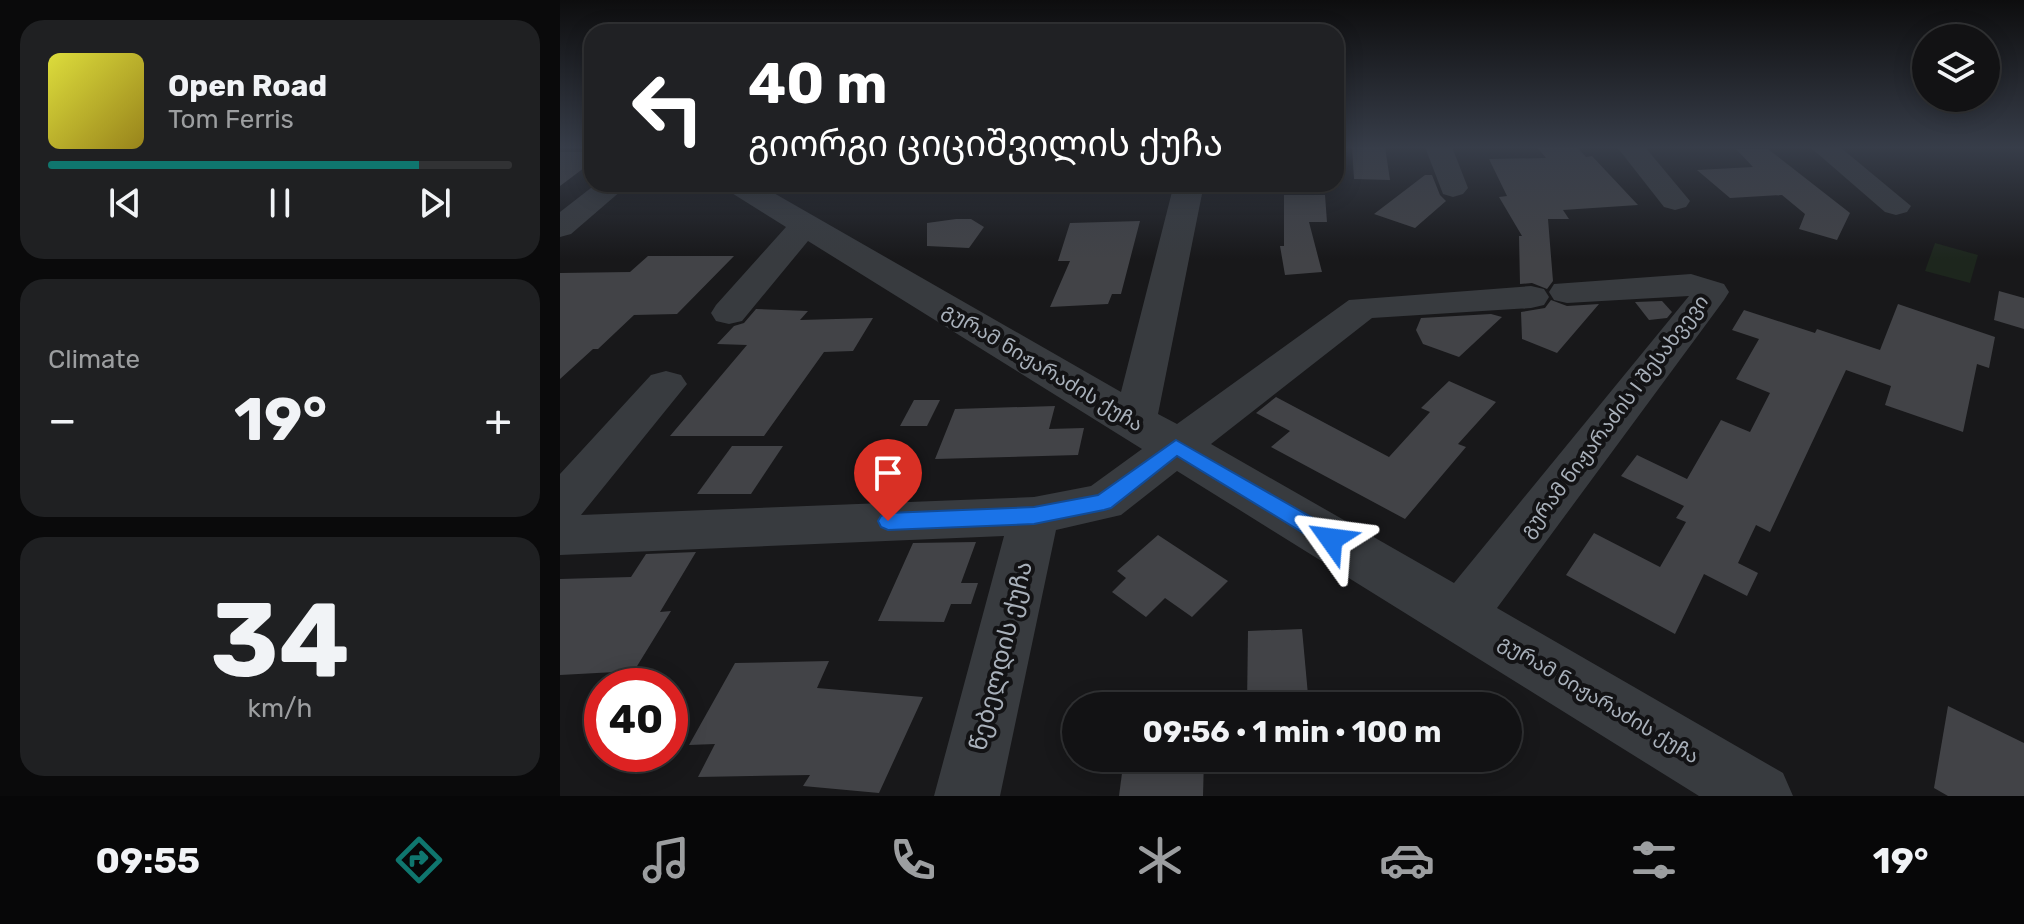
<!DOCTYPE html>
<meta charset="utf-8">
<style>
body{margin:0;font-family:Rubik,"Noto Sans Georgian",sans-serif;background:#1f2022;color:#f1f3f6;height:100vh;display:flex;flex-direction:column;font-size:30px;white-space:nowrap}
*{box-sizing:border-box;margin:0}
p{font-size:26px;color:#9c9ea0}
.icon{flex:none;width:44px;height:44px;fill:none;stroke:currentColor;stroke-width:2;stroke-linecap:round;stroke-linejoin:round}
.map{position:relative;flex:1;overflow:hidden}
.sheet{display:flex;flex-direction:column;gap:20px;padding:20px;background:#0a0a0b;width:560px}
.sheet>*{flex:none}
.banner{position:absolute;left:24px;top:24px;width:760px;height:168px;border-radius:24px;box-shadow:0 4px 20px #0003,0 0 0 2px #313234;background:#202124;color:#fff;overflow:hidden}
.controls{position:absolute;left:1352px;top:24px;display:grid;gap:16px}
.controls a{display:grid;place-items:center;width:88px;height:88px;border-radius:50%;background:#121214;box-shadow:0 4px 20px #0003,0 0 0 2px #313234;font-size:40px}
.speed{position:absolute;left:24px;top:668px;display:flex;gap:16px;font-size:40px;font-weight:700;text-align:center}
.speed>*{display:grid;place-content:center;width:104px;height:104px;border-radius:50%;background:#121214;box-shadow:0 4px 20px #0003,0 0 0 2px #313234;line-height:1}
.speed .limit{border:12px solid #d22;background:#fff;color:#111}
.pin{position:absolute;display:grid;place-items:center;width:68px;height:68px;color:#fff;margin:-82px -34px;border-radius:50% 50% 50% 0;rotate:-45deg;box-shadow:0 0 8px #0007}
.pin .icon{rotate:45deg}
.me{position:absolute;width:88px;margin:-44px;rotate:301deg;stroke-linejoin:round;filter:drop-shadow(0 0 6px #0008)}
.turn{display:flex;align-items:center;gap:28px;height:168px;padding:0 32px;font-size:36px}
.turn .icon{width:104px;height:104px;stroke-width:2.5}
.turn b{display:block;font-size:56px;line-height:68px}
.big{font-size:60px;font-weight:700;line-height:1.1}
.sheet .tile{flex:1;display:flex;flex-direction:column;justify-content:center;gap:12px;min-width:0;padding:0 28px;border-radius:24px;background:#1f2022}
.sheet .dial{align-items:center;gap:0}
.dial b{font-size:104px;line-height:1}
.song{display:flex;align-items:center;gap:24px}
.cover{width:96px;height:96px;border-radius:12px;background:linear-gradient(135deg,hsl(60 70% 55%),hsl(50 70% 35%))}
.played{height:8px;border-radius:4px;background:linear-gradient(90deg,#0f766e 80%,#313234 80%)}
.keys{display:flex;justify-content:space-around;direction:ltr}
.heat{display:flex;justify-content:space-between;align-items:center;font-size:44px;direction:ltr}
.trip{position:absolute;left:502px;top:692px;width:460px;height:80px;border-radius:40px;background:#121214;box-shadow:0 4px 20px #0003,0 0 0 2px #313234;font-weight:700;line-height:80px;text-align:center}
.tabs{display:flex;height:128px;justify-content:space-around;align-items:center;background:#070708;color:#9c9ea0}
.tabs .icon{width:56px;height:56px}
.tabs .current{color:#0f766e}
.tabs b{font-size:36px;color:#f1f3f6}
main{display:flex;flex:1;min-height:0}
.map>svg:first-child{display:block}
</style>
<main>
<section class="sheet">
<div class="tile">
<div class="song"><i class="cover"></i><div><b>Open Road</b><p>Tom Ferris</p></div></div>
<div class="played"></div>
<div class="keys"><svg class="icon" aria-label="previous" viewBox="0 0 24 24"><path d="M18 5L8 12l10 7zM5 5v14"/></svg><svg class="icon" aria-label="pause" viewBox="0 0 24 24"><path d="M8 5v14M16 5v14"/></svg><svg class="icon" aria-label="next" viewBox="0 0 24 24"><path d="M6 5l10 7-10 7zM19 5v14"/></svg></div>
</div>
<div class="tile"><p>Climate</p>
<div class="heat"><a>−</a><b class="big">19°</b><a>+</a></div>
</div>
<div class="tile dial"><b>34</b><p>km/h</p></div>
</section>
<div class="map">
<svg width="1464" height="796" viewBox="0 0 1464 796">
<rect width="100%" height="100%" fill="#18181a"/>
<!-- green -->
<polygon fill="#1d261d" points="1375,243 1418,255 1410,283 1365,271"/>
<!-- building -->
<g fill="#424347">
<polygon points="792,147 825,147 830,180 794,179"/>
<polygon points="977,147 1017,147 1026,157 1032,156 1078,205 1003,210 1009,219 988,219 993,281 987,289 972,283 960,284 959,236 962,236 939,197 947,196 929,159 986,158"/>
<polygon points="1176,149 1208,149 1290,213 1277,240 1239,229 1245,214 1222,195 1170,198 1137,170 1193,167"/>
<polygon points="0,152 32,152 32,162 0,186"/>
<polygon points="865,175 872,175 880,195 886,201 855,228 814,214"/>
<polygon points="724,195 765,195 767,222 749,222 762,272 725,275 720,246 724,246"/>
<polygon points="396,219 411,219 424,227 409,248 367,246 367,223"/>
<polygon points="580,221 561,294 552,294 548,304 490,307 510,261 498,261 510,223"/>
<polygon points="88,256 174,256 117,314 74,315 38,349 33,349 0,379 0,273 70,272"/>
<polygon points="1439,291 1464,298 1464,329 1434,320"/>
<polygon points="991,300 1007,306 1039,304 997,353 962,339 961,312 985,308"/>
<polygon points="1102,301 1112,312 1107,318 1089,320 1075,302"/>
<polygon points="1338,304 1435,337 1429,368 1417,364 1403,432 1325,405 1331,386 1286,370 1210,532 1196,525 1178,563 1198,573 1187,596 1144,574 1115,634 1006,575 1034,533 1100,567 1126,522 1116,518 1124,506 1061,476 1077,455 1127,479 1161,420 1190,432 1210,393 1176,379 1199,339 1172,330 1184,310 1255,333 1257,329 1320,350"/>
<polygon points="196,309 248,311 240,320 313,318 293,351 264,352 204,436 110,436 187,345 157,344 174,326 184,323"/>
<polygon points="931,314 942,317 899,357 863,344 856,330 861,318"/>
<polygon points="889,381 936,402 898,444 906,447 845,519 711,447 730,431 696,413 716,397 829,457 870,412 861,408"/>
<polygon points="354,400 380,400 367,426 340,426"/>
<polygon points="495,406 489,429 524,428 518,455 375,459 395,409"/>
<polygon points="172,446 223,446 191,494 137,494"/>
<polygon points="598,535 668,581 632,617 605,598 586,617 552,592 566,578 557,571"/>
<polygon points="416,542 401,583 418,583 411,604 391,604 384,622 318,621 353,543"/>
<polygon points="136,552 100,612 111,611 74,671 0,675 0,579 71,577 86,554"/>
<polygon points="742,629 749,706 687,706 688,631"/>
<polygon points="269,661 257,688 363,697 319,793 243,786 250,775 138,777 155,744 129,745 175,663"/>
<polygon points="1388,706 1464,743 1464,796 1388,796 1374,788"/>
<polygon points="564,758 644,758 643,796 559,796"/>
</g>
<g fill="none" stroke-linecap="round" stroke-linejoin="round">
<!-- minor -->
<g fill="#383b3f" fill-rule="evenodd">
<polygon points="865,147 892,147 908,188 903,194 893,197 883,194"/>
<polygon points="1057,147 1085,147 1130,201 1126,207 1115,210 1104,207"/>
<polygon points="1250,147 1280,147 1351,206 1347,212 1336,215 1325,212"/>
<polygon points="36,184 69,184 11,234 0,237 0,212"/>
<polygon points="162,184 198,184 561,392 614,184 644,184 598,414 617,424 789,300 971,286 984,289 989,297 984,305 971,308 812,318 651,444 894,583 1129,296 1007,303 994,300 989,292 994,284 1131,274 1164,284 1169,292 1164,300 937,608 1223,773 1233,796 1139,796 617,471 561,515 496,530 440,796 374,796 444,536 0,555 0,474 91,375 106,371 121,375 127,384 21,515 474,497 531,486 582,449 248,241 182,321 169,324 156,321 151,313 156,305 226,227 167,190"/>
</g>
</g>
<!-- sky -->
<linearGradient id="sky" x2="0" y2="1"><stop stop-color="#0d0d0e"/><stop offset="0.57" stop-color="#373d49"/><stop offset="1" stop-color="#373d49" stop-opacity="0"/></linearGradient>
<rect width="1464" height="259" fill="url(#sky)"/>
<!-- route -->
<polygon fill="#1a73e8" stroke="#114b97" stroke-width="2" points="616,440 779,533 782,539 779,545 771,548 763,545 617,456 551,508 544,510 474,524 328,530 321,527 318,521 321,516 328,513 474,507 538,495"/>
<g text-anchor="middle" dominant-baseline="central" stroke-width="8" stroke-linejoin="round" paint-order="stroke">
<!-- street labels -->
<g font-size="20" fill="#a9b1bb" stroke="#131315">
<text transform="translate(483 367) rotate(31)">გურამ ნიჟარაძის ქუჩა</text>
<text transform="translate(1054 416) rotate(-53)">გურამ ნიჟარაძის I შესახვევი</text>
<text transform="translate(1039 699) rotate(31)">გურამ ნიჟარაძის ქუჩა</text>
</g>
<!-- near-street labels -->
<g font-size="24" fill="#a9b1bb" stroke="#131315">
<text transform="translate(441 656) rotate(-76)">წებელდის ქუჩა</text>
</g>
</g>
</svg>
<div class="controls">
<a><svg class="icon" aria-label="layers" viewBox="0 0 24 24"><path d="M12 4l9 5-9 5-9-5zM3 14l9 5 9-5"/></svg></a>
</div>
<div class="speed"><div class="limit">40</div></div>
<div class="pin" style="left:328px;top:521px;background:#d93025"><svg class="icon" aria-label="arrive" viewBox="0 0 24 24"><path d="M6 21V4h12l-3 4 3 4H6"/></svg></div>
<svg class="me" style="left:771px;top:539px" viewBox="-20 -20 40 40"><path d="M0-17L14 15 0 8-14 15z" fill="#1a73e8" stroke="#fff" stroke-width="4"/></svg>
<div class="trip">09:56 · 1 min · 100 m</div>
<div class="banner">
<div class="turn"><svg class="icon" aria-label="left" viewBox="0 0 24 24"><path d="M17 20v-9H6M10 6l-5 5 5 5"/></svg><div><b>40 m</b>გიორგი ციციშვილის ქუჩა</div></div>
</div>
</div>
</main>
<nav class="tabs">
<b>09:55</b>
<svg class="icon current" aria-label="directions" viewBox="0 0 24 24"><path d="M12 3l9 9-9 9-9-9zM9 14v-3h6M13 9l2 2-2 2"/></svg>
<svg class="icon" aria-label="music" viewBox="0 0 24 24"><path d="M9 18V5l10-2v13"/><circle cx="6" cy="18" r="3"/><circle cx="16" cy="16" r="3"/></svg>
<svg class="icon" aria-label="phone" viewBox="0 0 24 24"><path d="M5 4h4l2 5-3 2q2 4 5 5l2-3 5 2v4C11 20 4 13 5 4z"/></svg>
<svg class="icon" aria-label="climate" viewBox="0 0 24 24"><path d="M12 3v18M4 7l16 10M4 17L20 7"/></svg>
<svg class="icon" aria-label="car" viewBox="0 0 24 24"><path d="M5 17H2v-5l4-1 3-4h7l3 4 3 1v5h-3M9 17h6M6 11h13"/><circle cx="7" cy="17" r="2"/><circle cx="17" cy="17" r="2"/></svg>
<svg class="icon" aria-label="filters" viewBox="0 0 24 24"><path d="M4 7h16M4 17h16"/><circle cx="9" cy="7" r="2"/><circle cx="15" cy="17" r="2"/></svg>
<b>19°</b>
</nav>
